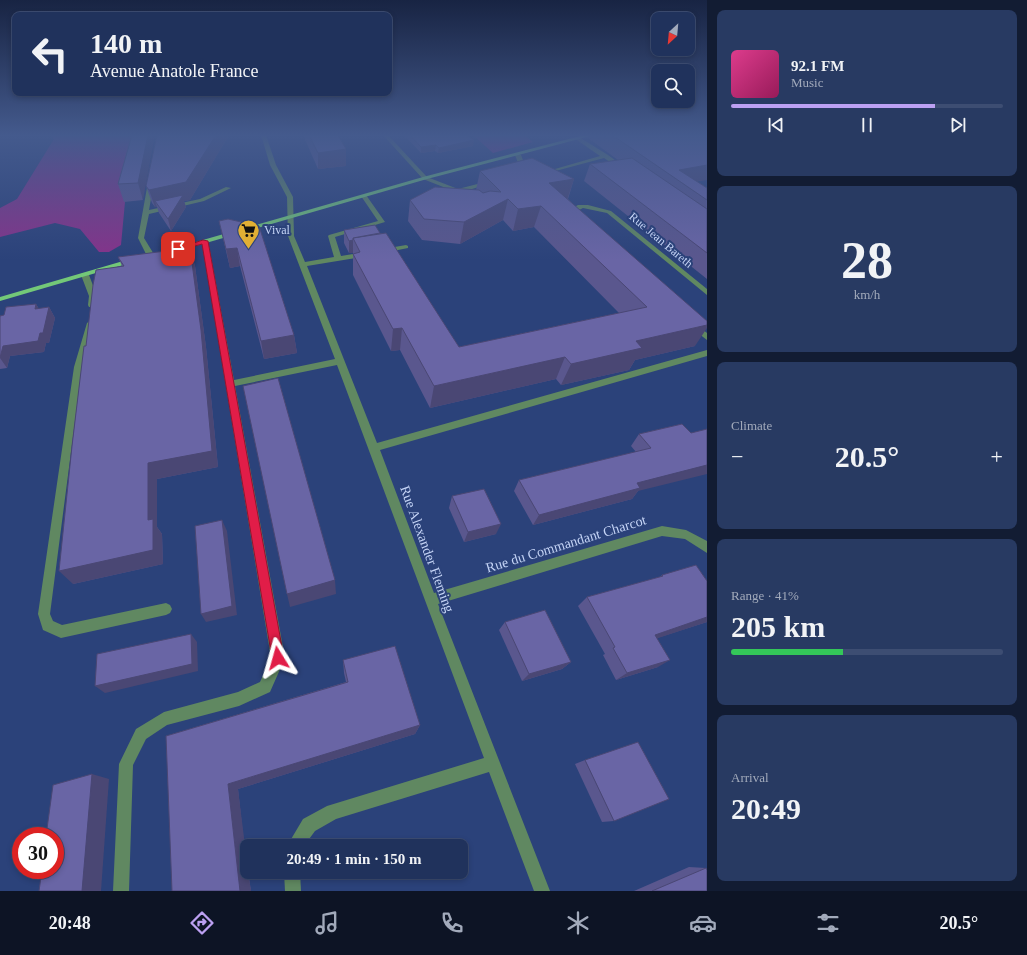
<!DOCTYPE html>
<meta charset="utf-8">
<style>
body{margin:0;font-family:Georgia,serif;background:#283a62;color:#f1f3f6;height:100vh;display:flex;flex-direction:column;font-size:15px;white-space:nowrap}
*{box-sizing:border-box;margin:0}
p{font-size:13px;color:#a2aabb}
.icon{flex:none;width:22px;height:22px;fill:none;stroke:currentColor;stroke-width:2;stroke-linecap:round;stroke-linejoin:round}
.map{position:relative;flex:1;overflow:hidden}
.details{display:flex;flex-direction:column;gap:10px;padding:10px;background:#121c33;width:320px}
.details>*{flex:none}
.hud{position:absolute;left:12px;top:12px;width:380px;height:84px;border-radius:8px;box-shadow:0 2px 6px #0003,0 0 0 1px #3d4d72;background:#20325c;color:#f1f3f6;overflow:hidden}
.needle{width:26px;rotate:206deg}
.tools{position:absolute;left:651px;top:12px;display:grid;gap:8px}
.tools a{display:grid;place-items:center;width:44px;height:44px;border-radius:8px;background:#20325c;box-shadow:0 2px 6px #0003,0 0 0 1px #3d4d72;font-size:20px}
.speed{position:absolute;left:12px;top:827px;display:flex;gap:8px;font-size:20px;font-weight:700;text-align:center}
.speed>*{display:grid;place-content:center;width:52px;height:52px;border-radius:50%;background:#20325c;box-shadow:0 2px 6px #0003,0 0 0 1px #3d4d72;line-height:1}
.speed .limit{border:6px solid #d22;background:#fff;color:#111}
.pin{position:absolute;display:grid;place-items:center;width:34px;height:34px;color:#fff;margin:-17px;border-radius:8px;box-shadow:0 2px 6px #0006}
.me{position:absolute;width:44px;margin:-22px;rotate:352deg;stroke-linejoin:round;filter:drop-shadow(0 0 3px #0008)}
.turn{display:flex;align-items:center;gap:14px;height:84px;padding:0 12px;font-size:18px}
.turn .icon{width:52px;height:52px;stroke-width:2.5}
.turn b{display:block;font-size:28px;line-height:34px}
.big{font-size:30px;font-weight:800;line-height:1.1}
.details .widget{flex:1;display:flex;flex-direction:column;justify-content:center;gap:6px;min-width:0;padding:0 14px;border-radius:8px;background:#283a62}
.details .dial{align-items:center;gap:0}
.dial b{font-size:52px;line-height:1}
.song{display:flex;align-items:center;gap:12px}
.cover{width:48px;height:48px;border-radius:6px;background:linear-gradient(135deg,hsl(330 70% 55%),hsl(330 70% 35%))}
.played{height:4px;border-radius:2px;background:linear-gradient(90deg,#bca0f2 75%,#3d4d72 75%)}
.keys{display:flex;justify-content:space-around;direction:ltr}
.heat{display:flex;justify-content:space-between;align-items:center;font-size:22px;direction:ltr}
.charge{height:6px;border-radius:3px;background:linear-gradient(90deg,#34c759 41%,#3d4d72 0)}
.trip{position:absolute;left:240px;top:839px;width:228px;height:40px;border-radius:8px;background:#20325c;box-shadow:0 2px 6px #0003,0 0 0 1px #3d4d72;font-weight:800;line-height:40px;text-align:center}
.tabs{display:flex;height:64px;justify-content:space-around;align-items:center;background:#0d1425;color:#a2aabb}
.tabs .icon{width:28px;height:28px}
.tabs .selected{color:#bca0f2}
.tabs b{font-size:18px;color:#f1f3f6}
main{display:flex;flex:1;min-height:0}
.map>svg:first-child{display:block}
</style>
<main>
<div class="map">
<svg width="707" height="891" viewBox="0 0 707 891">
<rect width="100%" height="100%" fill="#2b427a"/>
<!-- green -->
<g fill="#85338a">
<polygon points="50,135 142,135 125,202 121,245 109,252 99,252 80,229 55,223 0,237 0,208 17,199 54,139"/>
<polygon points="473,135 524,135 533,142 493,153"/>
</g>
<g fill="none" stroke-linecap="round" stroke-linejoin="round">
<!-- minor -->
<g fill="#608861" fill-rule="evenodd">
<polygon points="261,135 266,135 276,165 293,197 294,236 305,262 334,257 328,236 329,235 378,221 361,196 362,195 366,195 385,222 335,237 341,256 365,252 369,254 368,256 307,266 377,443 707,350 707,356 380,450 434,593 662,526 686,530 707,541 707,553 685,539 662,536 438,604 550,891 534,891 489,772 336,819 315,831 304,846 287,846 303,819 327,806 484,758 337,365 235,386 285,658 270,692 239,706 167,725 146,739 133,765 129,891 113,891 119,764 136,729 164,712 238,692 260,682 271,658 202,241 203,240 208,241 234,380 335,359 288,236 287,197 270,165"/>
<polygon points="383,135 388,135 427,177 458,189 489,181 492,183 462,192 464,194 463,195 459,195 456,192 423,179"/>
<polygon points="579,137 608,155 627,169 622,170 604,158 548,173 548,171 600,156 577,140 576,139"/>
<polygon points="518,153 521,155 528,173 527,174 522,173 515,155"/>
<polygon points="151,180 154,182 149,210 200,199 226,187 231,188 204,201 149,214 144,238 155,256 151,258 147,256 138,238 148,182"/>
<polygon points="578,205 588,205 611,211 707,289 707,295 607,213 583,208 573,213 573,217 569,217 566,212 567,211"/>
<polygon points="406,245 408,246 408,248 383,253 379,251 383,249"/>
<polygon points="82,273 88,273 89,275 97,296 95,307 89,307 88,305 89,296 81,275"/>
<polygon points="91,320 95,323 82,367 50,614 53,621 62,625 166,603 170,605 172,609 170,613 166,615 61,638 43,630 38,614 74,367 87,323"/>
<polygon points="693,322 707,333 707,340 690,327 689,325"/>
<polygon points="284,872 300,872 301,891 285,891"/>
</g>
<!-- major -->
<g fill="#73c878" fill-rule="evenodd">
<polygon points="584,135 594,135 427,179 161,256 158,256 154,254 423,177"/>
<polygon points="130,259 136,259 137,261 0,301 0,297"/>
</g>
</g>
<!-- wall -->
<g fill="#5a578e">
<polygon points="132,135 143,200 124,202 118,184"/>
<polygon points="157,135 229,135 190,200 184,201 186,207 171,231 159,213 157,207 155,207 152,203 146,186"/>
<polygon points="303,135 338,135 346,166 318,169"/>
<polygon points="404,135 466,135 473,146 438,153 435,151 421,153"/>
<polygon points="589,135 707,135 697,182 707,188 707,279 584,181 590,164 618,160 588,138"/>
<polygon points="480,171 574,179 568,199 695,346 635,360 629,370 561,385 556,379 430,408 400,350 391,351 353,275 353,253 349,253 344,243 344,230 380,233 459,347 619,313 534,227 513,231 503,220 460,244 422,240 408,221 410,200 476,190"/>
<polygon points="219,221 294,335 297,353 264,359 240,266 230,268"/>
<polygon points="190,248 195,266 206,347 218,467 157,479 157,527 162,534 163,564 73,584 122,266 118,257"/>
<polygon points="36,304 39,309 49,307 55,318 49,343 46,343 44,352 10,356 7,368 0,369 0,316 4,315"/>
<polygon points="682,424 638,491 632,499 533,525 514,491 519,480 636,452 631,446 639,434"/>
<polygon points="452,496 496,534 464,542 449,508"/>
<polygon points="662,575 707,622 657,638 658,667 616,680 603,655 605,654 578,606 587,597 660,577"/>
<polygon points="505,622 571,662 562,669 522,681 499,630"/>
<polygon points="343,660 420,725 415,734 238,789 247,872 248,872 251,891 166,736 346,682 344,673"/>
<polygon points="585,760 614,821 602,822 575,764"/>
<polygon points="689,867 706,868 707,891 634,891"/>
</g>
<!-- shaded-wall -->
<g fill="#4a4774">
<polygon points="148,135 155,135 143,200 138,183"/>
<polygon points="216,135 229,135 190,200 184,201 186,207 171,231 168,219 155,201 157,207 155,207 149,190"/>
<polygon points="474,140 473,146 438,153 439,148"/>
<polygon points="436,145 435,151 421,153 421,147"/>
<polygon points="346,149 346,166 318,169 318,153"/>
<polygon points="707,165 707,180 683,184 679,170"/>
<polygon points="574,179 567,200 549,183"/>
<polygon points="508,199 503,220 460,244 464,222"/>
<polygon points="541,206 534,227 513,231 518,209"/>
<polygon points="353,240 353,253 349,253 349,241"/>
<polygon points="190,248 195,266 206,347 218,467 157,479 157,527 162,534 163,564 73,584 59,571 148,520 148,463"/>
<polygon points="237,248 240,266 230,268 226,249"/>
<polygon points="36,304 42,314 35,309"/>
<polygon points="49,307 55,318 49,343 46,343 44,352 10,356 7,368 0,358 3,346 40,333"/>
<polygon points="707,325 707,328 695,346 635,360 629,370 561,385 571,364 636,341"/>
<polygon points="402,328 400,350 391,351 393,329"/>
<polygon points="294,335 297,353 264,359 261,341"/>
<polygon points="565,357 556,379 430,408 434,386"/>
<polygon points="707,465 707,474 638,491 632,499 533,525 539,515 637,483"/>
<polygon points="222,520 227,531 237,615 206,622 201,614"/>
<polygon points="501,524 496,534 464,542 468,532"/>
<polygon points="335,580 336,594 290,607 287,594"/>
<polygon points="707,617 707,622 643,643 655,635"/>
<polygon points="191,634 197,642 198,671 105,693 95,686"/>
<polygon points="670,660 658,667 616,680 627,673"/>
<polygon points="571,662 562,669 522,681 529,674"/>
<polygon points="420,725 415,734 238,789 247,862 247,872 248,872 251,891 240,891 228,784"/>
<polygon points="92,774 109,779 101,891 82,891"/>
</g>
<!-- building -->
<g fill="#6965a5" stroke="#4a4774">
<polygon points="132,135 148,135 138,183 118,184"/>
<polygon points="157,135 216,135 186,182 149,190 146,186"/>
<polygon points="309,135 338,135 346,149 318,153"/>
<polygon points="410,135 466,135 474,140 439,148 436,145 421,147"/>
<polygon points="612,135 707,135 707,165 679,170 707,188 707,200"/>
<polygon points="532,158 574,179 549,183 707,321 707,325 636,341 642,348 571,364 565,357 434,386 402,328 393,329 353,254 360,252 353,238 386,233 459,347 647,307 541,206 518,209 508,199 464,222 424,219 410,200 435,187 479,190 483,193 490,191 501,192 480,171"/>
<polygon points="632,158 707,209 707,253 590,164"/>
<polygon points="183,195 168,219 155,201"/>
<polygon points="228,219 259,226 294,335 261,341 237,248 226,249 219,221"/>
<polygon points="375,225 380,233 353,238 353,240 349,241 344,230"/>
<polygon points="190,248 201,330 212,451 148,463 148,520 153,519 153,550 59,571 72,446 84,346 86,346 93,285 96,270 124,266 118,257"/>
<polygon points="36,304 35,309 49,307 43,333 40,333 38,341 3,346 0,358 0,316 4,315 6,307"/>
<polygon points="278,378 335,580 287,594 243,386"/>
<polygon points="682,424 691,433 707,429 707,465 637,483 640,488 539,515 519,480 651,448 639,434"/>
<polygon points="484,489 501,524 468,532 452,496"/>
<polygon points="222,520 232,606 201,614 195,526"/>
<polygon points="696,565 707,581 707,617 655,635 670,660 627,673 613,648 615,647 587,597 663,576 662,575"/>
<polygon points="545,610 571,662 529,674 505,622"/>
<polygon points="191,634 192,664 95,686 97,654"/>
<polygon points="395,646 420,725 228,784 240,891 172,891 166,736 348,682 343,660"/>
<polygon points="638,742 669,799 614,821 585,760"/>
<polygon points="92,774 82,891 39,891 42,870 55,870 55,836 46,836 53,785"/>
<polygon points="706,868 707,870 707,891 652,891"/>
</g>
<!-- sky -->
<linearGradient id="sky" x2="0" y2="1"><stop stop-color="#182443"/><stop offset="0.52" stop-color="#445a8d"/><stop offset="1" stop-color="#445a8d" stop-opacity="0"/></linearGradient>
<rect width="707" height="260" fill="url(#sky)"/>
<!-- route -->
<polygon fill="#e11d48" stroke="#92132f" points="203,240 208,241 284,658 282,662 278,664 274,662 272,658 202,244 178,251 175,249"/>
<!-- icons -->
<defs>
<symbol id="supermarket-pin" viewBox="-11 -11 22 30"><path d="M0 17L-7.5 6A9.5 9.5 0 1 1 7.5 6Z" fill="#e1af34" stroke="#2b427a"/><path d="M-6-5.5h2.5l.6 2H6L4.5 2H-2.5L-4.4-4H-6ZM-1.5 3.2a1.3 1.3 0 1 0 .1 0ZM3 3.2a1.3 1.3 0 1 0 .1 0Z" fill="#111"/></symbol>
</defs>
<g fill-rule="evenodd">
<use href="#supermarket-pin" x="236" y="218" width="25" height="34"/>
</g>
<g text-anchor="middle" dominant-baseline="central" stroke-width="4" stroke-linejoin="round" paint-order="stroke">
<!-- far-poi labels -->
<g font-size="12" fill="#c5d4f6" stroke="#2b427a" text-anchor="start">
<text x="264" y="230">Vival</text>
</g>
<!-- far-street labels -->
<g font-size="12" fill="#c5d4f6" stroke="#2b427a">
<text transform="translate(661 240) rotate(40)">Rue Jean Bareth</text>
</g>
<!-- street labels -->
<g font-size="14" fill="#c5d4f6" stroke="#2b427a">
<text transform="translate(566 544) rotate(-17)">Rue du Commandant Charcot</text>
<text transform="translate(427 549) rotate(70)">Rue Alexander Fleming</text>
</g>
</g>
</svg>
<div class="tools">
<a><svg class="needle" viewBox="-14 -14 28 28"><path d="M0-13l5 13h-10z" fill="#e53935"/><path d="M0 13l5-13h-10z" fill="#a2aabb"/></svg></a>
<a><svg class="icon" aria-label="search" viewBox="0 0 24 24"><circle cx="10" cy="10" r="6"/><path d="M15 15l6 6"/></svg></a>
</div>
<div class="speed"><div class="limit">30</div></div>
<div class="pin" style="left:178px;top:249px;background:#d93025"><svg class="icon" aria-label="arrive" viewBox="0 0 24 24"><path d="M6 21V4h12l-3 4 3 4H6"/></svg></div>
<svg class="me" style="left:278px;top:658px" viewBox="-20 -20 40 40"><path d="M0-17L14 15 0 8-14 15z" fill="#e11d48" stroke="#fff" stroke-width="4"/></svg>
<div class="trip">20:49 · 1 min · 150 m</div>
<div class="hud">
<div class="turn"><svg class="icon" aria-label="left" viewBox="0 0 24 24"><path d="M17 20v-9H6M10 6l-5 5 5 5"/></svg><div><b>140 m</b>Avenue Anatole France</div></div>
</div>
</div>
<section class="details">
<div class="widget">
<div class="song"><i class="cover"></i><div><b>92.1 FM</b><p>Music</p></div></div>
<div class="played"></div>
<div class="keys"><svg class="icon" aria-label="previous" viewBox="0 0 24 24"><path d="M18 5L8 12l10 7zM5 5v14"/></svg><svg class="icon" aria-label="pause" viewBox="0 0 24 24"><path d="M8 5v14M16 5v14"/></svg><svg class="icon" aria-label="next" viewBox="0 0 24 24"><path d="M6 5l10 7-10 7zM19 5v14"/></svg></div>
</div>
<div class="widget dial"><b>28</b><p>km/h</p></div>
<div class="widget"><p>Climate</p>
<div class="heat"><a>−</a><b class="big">20.5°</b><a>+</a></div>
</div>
<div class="widget"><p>Range · 41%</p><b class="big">205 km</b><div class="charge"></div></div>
<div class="widget"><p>Arrival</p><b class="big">20:49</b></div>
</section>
</main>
<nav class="tabs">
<b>20:48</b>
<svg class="icon selected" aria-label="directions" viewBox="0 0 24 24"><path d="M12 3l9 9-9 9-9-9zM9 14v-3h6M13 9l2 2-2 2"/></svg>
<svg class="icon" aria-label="music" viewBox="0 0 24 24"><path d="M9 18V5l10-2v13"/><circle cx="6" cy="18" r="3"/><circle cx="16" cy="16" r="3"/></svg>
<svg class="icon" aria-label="phone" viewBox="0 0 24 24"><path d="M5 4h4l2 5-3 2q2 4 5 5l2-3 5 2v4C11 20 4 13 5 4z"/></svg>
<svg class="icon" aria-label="climate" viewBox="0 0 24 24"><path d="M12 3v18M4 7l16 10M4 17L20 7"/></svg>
<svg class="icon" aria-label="car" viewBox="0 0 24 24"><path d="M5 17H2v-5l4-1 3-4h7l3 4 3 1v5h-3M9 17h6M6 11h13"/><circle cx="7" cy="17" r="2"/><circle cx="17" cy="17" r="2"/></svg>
<svg class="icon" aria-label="filters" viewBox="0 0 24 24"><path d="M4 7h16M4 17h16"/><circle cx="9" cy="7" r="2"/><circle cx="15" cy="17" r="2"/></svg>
<b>20.5°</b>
</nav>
